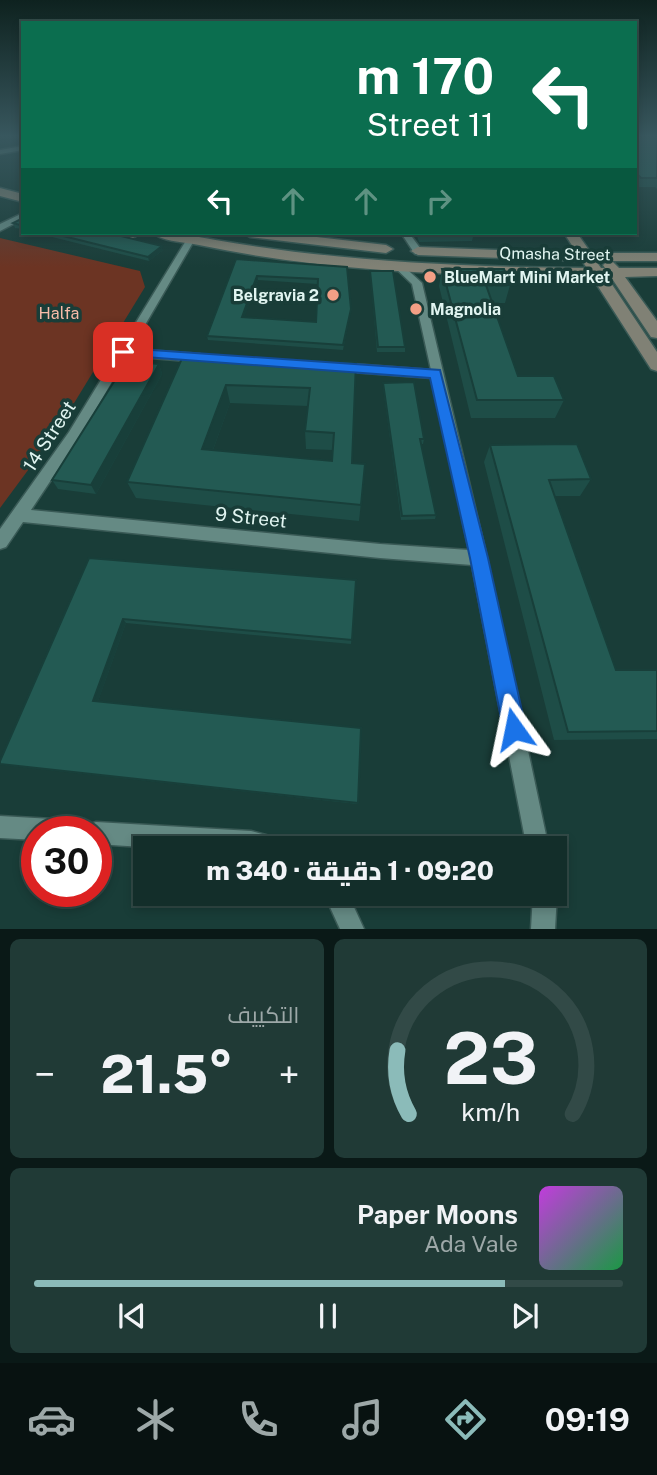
<!DOCTYPE html>
<html lang="ar">
<meta charset="utf-8">
<style>
body{margin:0;font-family:"Public Sans",Cairo,sans-serif;background:#203a36;color:#f1f3f6;direction:rtl;height:100vh;display:flex;flex-direction:column;font-size:26px;white-space:nowrap}
*{box-sizing:border-box;margin:0}
p{font-size:23px;color:#9da8a8}
.icon{flex:none;width:38px;height:38px;fill:none;stroke:currentColor;stroke-width:2;stroke-linecap:round;stroke-linejoin:round}
.map{position:relative;height:929px;overflow:hidden;direction:ltr}
.details{display:flex;flex-direction:column;gap:10px;padding:10px;background:#0a1917;flex:1}
.details>*{flex:none}
.top-card{position:absolute;left:21px;top:21px;width:616px;height:214px;border-radius:0px;box-shadow:0 4px 10px #0003,0 0 0 2px #324a47;direction:rtl;background:#0b6e4f;color:#fff;overflow:hidden}
.speed{position:absolute;left:21px;top:816px;display:flex;gap:14px;font-size:35px;font-weight:700;text-align:center}
.speed>*{display:grid;place-content:center;width:91px;height:91px;border-radius:50%;background:#132e2a;box-shadow:0 4px 10px #0003,0 0 0 2px #324a47;line-height:1}
.speed .limit{border:10px solid #d22;background:#fff;color:#111}
.pin{position:absolute;display:grid;place-items:center;width:60px;height:60px;color:#fff;margin:-30px;border-radius:14px;box-shadow:0 4px 10px #0006}
.me{position:absolute;width:77px;margin:-38px;rotate:348deg;stroke-linejoin:round;filter:drop-shadow(0 0 5px #0008)}
.turn{display:flex;align-items:center;gap:24px;height:147px;padding:0 28px;font-size:32px}
.turn .icon{width:91px;height:91px;stroke-width:2.5}
.turn b{display:block;font-size:49px;line-height:60px}
.lanes{display:flex;align-items:center;height:66px;padding:0 28px;background:#0003;justify-content:center;gap:35px;direction:ltr}
.lanes .off{opacity:.35}
.big{font-size:52px;font-weight:800;line-height:1.1}
.details .card{flex:1;display:flex;flex-direction:column;justify-content:center;gap:10px;min-width:0;padding:0 24px;border-radius:10px;background:#203a36}
.details .dial{align-items:center;gap:0}
.dial svg{height:182px;overflow:visible;fill:none;stroke:#324a47;stroke-width:7;stroke-linecap:round;text-anchor:middle}
.dial text{fill:#f1f3f6;stroke:none}
.song{display:flex;align-items:center;gap:21px}
.cover{width:84px;height:84px;border-radius:10px;background:linear-gradient(135deg,hsl(290 70% 55%),hsl(140 70% 35%))}
.played{height:7px;border-radius:4px;background:linear-gradient(90deg,#8bbbb9 80%,#324a47 80%)}
.keys{display:flex;justify-content:space-around;direction:ltr}
.heat{display:flex;justify-content:space-between;align-items:center;font-size:38px;direction:ltr}
.details .tiles{flex:1;display:grid;gap:10px;grid-template-columns:1fr 1fr}
.card:last-child{grid-column:span 2}
.trip{position:absolute;left:133px;top:836px;width:434px;height:70px;border-radius:0px;background:#132e2a;box-shadow:0 4px 10px #0003,0 0 0 2px #324a47;font-weight:800;line-height:70px;text-align:center;direction:rtl}
.tabs{display:flex;height:112px;justify-content:space-around;align-items:center;background:#081211;color:#9da8a8}
.tabs .icon{width:49px;height:49px}
.tabs .on{color:#8bbbb9}
.tabs b{font-size:32px;color:#f1f3f6}
.map>svg:first-child{display:block}
</style>
<div class="map">
<svg width="657" height="929" viewBox="0 0 657 929">
<rect width="100%" height="100%" fill="#193d38"/>
<!-- green -->
<polygon fill="#6c3423" points="0,238 140,271 145,287 57,431 0,508"/>
<g fill="none" stroke-linecap="round" stroke-linejoin="round">
<defs>
<g id="street">
<polygon points="23,146 23,150 0,154 0,150"/>
<polygon points="23,213 23,219 0,231 0,224"/>
<polygon points="401,233 409,233 423,252 421,254 415,254"/>
<polygon points="191,236 195,239 131,349 200,354 206,358 200,362 127,356 79,438 31,510 380,544 469,550 432,378 339,371 333,367 339,363 431,370 412,284 391,264 399,262 422,283 487,558 549,849 527,849 472,565 380,558 23,522 6,547 0,549 0,529 69,432 187,239"/>
<polygon points="0,816 70,820 78,823 81,831 37,831 37,840 0,838"/>
<polygon points="96,822 251,831 288,841 291,849 174,849 96,844 96,831 86,831 88,825"/>
<polygon points="555,889 557,894 555,929 531,929 533,894 555,894"/>
<polygon points="324,894 348,894 364,929 340,929"/>
</g>
<g id="secondary">
<polygon points="0,188 23,194 23,202 0,196"/>
<polygon points="126,233 141,233 131,239 126,238"/>
<path d="M153 233H178C313 260 449 267 587 268L582 261 418 255 411 251 418 247 577 253 564 233H577L591 253H657V261H612L619 268H657V276L625 277 657 321V338L651 337 611 277H607L657 352V371L651 369 592 277C461 276 328 272 199 245 186 242 163 242 153 233ZM596 261H608L603 265 605 268H601Z"/>
<polygon points="243,233 282,233 386,245 393,249 386,253 250,237"/>
</g>
</defs>
<!-- street casing -->
<use href="#street" stroke="#3a5a56" stroke-width="3"/>
<!-- secondary casing -->
<use href="#secondary" stroke="#3a5a56" stroke-width="3"/>
<!-- street -->
<use href="#street" fill="#658a84" fill-rule="evenodd"/>
<!-- secondary -->
<use href="#secondary" fill="#808175" fill-rule="evenodd"/>
</g>
<!-- wall -->
<g fill="#1e4d47" fill-rule="evenodd">
<polygon points="635,137 657,139 657,189 655,187 637,187 635,185"/>
<polygon points="23,218 23,229 15,228 13,223"/>
<polygon points="36,233 109,233 163,250 149,261"/>
<polygon points="416,233 474,233 472,241 419,242"/>
<path d="M236 259 347 267 350 314 343 350 208 340 207 336ZM258 280 317 284 316 322 244 317Z"/>
<polygon points="442,269 510,285 505,303 492,303 518,376 564,400 555,418 471,418 439,286"/>
<polygon points="370,271 405,347 405,352 377,352"/>
<path d="M183 356 356 362 352 463 365 464 359 521 136 498 127 482ZM230 403 308 406 305 431 306 449 333 450 332 461 213 450Z"/>
<polygon points="159,364 162,374 96,494 58,489 52,480"/>
<polygon points="383,383 424,439 423,444 421,444 436,515 435,519 401,520 383,387"/>
<polygon points="490,445 591,479 580,496 555,496 616,670 657,670 657,739 554,740 484,462"/>
<polygon points="89,558 356,580 351,644 126,623 98,701 358,803 357,804 4,765 0,764"/>
</g>
<!-- shaded-wall -->
<g fill="#183f3a">
<polygon points="0,137 23,137 23,141 0,146"/>
<polygon points="162,246 163,250 149,261 148,257"/>
<polygon points="257,276 258,280 243,322 242,317"/>
<polygon points="159,364 162,374 96,494 91,485"/>
<polygon points="226,385 230,403 207,466 202,449"/>
<polygon points="123,619 126,623 97,704 93,701"/>
</g>
<!-- building -->
<g fill="#235a53" stroke="#183f3a" stroke-width="2" fill-rule="evenodd">
<polygon points="635,137 654,137 657,139 657,178 641,178 635,172"/>
<polygon points="23,218 23,226 13,223"/>
<polygon points="51,233 109,233 162,246 148,257"/>
<path d="M236 259 347 267 351 309 343 345 207 336ZM257 276 318 279 316 322 242 317Z"/>
<polygon points="442,269 504,269 510,285 486,285 518,376 554,376 564,400 477,400"/>
<polygon points="370,271 393,271 405,347 378,347"/>
<path d="M183 356 356 362 352 463 365 464 361 505 127 482ZM226 385 310 388 305 431 334 433 332 461 202 449Z"/>
<polygon points="127,361 159,364 91,485 52,480"/>
<polygon points="414,382 424,439 420,439 436,515 402,516 383,383"/>
<polygon points="577,444 591,479 549,480 616,670 657,670 657,731 568,732 490,445"/>
<polygon points="89,558 356,580 352,640 123,619 93,701 361,728 358,803 0,764 0,761"/>
</g>
<!-- sky -->
<linearGradient id="sky" x2="0" y2="1"><stop stop-color="#0e221f"/><stop offset="0.51" stop-color="#38575e"/><stop offset="1" stop-color="#38575e" stop-opacity="0"/></linearGradient>
<rect width="657" height="267" fill="url(#sky)"/>
<!-- route -->
<polygon fill="#1a73e8" stroke="#114b97" stroke-width="2" points="123,348 440,370 488,558 526,729 523,737 514,740 506,737 503,729 470,558 430,378 118,355 118,350"/>
<!-- markers -->
<g fill="#f39f85" stroke="#193d38" stroke-width="2.5">
<circle cx="430" cy="277" r="7"/>
<circle cx="333" cy="295" r="7"/>
<circle cx="416" cy="309" r="7"/>
</g>
<g text-anchor="middle" dominant-baseline="central" stroke-width="7" stroke-linejoin="round" paint-order="stroke">
<!-- far-street labels -->
<g font-size="16" fill="#e1f5f1" stroke="#193d38">
<text transform="translate(555 254) rotate(1)">Qmasha Street</text>
</g>
<!-- far-poi labels -->
<g font-size="16" font-weight="bold" fill="#e1f5f1" stroke="#193d38" text-anchor="start">
<text x="444" y="277">BlueMart Mini Market</text>
<text x="319" y="295" text-anchor="end">Belgravia 2</text>
<text x="430" y="309">Magnolia</text>
</g>
<!-- far-park labels -->
<g font-size="16" fill="#f9bba8" stroke="#193d38">
<text x="59" y="313">Halfa</text>
</g>
<!-- street labels -->
<g font-size="19" fill="#e1f5f1" stroke="#193d38">
<text transform="translate(49 436) rotate(-57)">14 Street</text>
<text transform="translate(251 517) rotate(6)">9 Street</text>
</g>
</g>
</svg>
<div class="speed"><div class="limit">30</div></div>
<div class="pin" style="left:123px;top:352px;background:#d93025"><svg class="icon" aria-label="arrive" viewBox="0 0 24 24"><path d="M6 21V4h12l-3 4 3 4H6"/></svg></div>
<svg class="me" style="left:514px;top:729px" viewBox="-20 -20 40 40"><path d="M0-17L14 15 0 8-14 15z" fill="#1a73e8" stroke="#fff" stroke-width="4"/></svg>
<div class="trip">09:20 · 1 دقيقة · 340 m</div>
<div class="top-card">
<div class="turn"><svg class="icon" aria-label="left" viewBox="0 0 24 24"><path d="M17 20v-9H6M10 6l-5 5 5 5"/></svg><div><b>170 m</b>11 Street</div></div>
<div class="lanes"><svg class="icon" aria-label="left" viewBox="0 0 24 24"><path d="M17 20v-9H6M10 6l-5 5 5 5"/></svg><svg class="icon off" aria-label="ahead" viewBox="0 0 24 24"><path d="M12 20V5M6 11l6-6 6 6"/></svg><svg class="icon off" aria-label="ahead" viewBox="0 0 24 24"><path d="M12 20V5M6 11l6-6 6 6"/></svg><svg class="icon off" aria-label="right" viewBox="0 0 24 24"><path d="M7 20v-9h11M14 6l5 5-5 5"/></svg></div>
</div>
</div>
<section class="details">
<div class="tiles">
<div class="card dial"><svg viewBox="0 0 100 80">
<path d="M14 69A42 42 0 1 1 86 69"/>
<path d="M14 69A42 42 0 0 1 9 41" stroke="#8bbbb9"/>
<text x="50" y="56" font-size="32" font-weight="700">23</text>
<text x="50" y="72" font-size="11">km/h</text>
</svg></div>
<div class="card"><p>التكييف</p>
<div class="heat"><a>−</a><b class="big">21.5°</b><a>+</a></div>
</div>
<div class="card">
<div class="song"><i class="cover"></i><div><b>Paper Moons</b><p>Ada Vale</p></div></div>
<div class="played"></div>
<div class="keys"><svg class="icon" aria-label="previous" viewBox="0 0 24 24"><path d="M18 5L8 12l10 7zM5 5v14"/></svg><svg class="icon" aria-label="pause" viewBox="0 0 24 24"><path d="M8 5v14M16 5v14"/></svg><svg class="icon" aria-label="next" viewBox="0 0 24 24"><path d="M6 5l10 7-10 7zM19 5v14"/></svg></div>
</div>
</div>
</section>
<nav class="tabs">
<b>09:19</b>
<svg class="icon on" aria-label="directions" viewBox="0 0 24 24"><path d="M12 3l9 9-9 9-9-9zM9 14v-3h6M13 9l2 2-2 2"/></svg>
<svg class="icon" aria-label="music" viewBox="0 0 24 24"><path d="M9 18V5l10-2v13"/><circle cx="6" cy="18" r="3"/><circle cx="16" cy="16" r="3"/></svg>
<svg class="icon" aria-label="phone" viewBox="0 0 24 24"><path d="M5 4h4l2 5-3 2q2 4 5 5l2-3 5 2v4C11 20 4 13 5 4z"/></svg>
<svg class="icon" aria-label="climate" viewBox="0 0 24 24"><path d="M12 3v18M4 7l16 10M4 17L20 7"/></svg>
<svg class="icon" aria-label="car" viewBox="0 0 24 24"><path d="M5 17H2v-5l4-1 3-4h7l3 4 3 1v5h-3M9 17h6M6 11h13"/><circle cx="7" cy="17" r="2"/><circle cx="17" cy="17" r="2"/></svg>
</nav>
